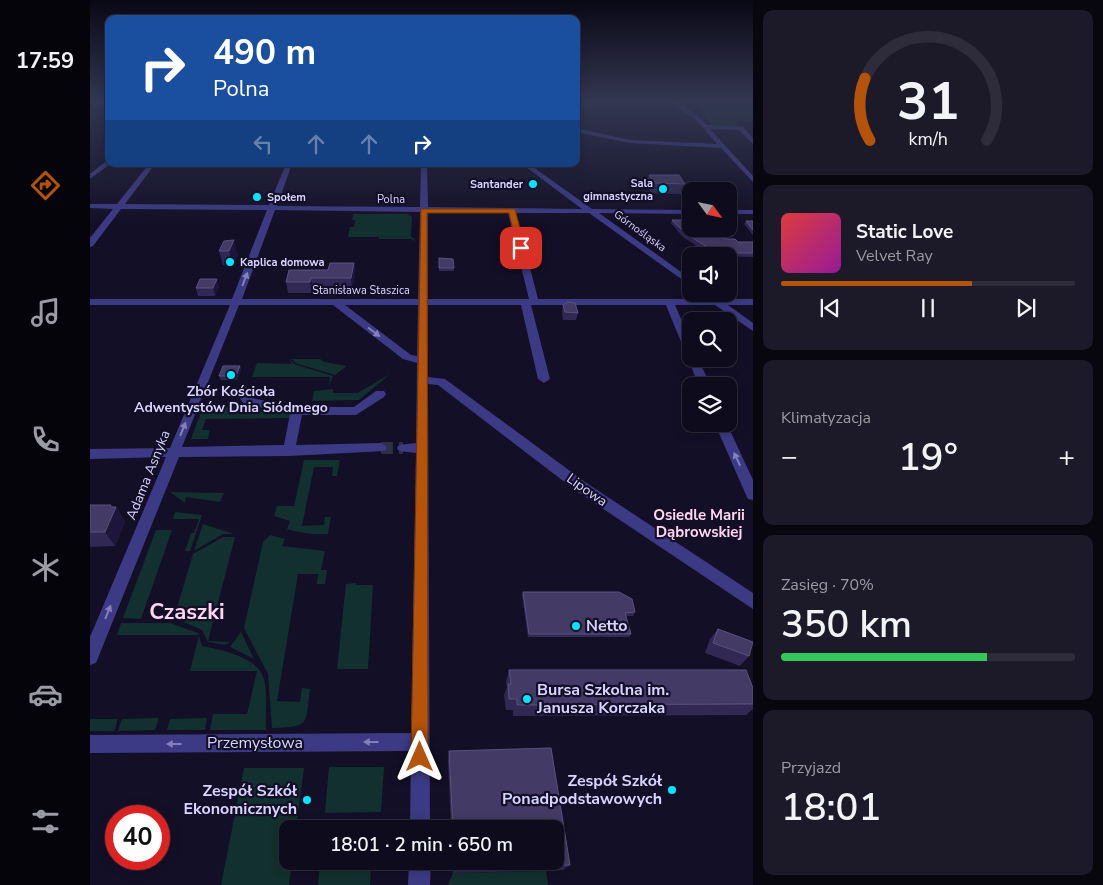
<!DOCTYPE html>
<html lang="pl">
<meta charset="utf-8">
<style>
body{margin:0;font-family:"Nunito Sans",sans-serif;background:#1c1929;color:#f1f3f6;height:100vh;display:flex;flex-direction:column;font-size:19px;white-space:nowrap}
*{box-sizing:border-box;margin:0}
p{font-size:16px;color:#9b9ba3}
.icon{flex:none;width:28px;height:28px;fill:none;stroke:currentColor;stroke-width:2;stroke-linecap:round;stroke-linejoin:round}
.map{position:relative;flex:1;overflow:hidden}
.details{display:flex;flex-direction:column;gap:10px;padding:10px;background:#08060f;width:350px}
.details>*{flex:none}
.banner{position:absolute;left:15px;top:15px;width:475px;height:152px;border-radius:10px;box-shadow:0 2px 12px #0003,0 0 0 1px #2e2b3b;background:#1a4fa0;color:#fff;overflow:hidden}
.needle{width:32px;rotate:123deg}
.tools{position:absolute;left:592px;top:182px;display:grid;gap:10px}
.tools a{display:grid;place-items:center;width:55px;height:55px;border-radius:10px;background:#0e0b1c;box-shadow:0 2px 12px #0003,0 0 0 1px #2e2b3b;font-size:25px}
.speed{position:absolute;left:15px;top:805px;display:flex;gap:10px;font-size:25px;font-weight:700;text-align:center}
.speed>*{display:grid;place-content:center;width:65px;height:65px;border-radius:50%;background:#0e0b1c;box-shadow:0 2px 12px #0003,0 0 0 1px #2e2b3b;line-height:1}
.speed .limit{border:8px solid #d22;background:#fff;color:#111}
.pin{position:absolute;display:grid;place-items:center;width:42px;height:42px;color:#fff;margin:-21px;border-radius:10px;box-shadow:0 2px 8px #0006}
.me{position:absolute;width:55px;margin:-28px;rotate:0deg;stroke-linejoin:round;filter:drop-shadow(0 0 4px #0008)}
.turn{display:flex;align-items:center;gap:18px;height:105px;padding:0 25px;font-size:22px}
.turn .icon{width:65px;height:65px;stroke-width:2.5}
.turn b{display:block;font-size:35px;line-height:42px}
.lanes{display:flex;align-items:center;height:48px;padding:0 25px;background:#0003;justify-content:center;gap:25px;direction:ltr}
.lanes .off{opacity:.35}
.big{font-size:38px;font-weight:600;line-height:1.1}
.details .tile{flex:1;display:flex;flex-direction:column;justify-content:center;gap:8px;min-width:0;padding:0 18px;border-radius:10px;background:#1c1929}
.details .dial{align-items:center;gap:0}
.dial svg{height:130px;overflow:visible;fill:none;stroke:#2e2b3b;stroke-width:7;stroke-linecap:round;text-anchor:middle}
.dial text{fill:#f1f3f6;stroke:none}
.song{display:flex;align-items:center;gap:15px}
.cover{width:60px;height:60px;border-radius:8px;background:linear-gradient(135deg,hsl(0 70% 55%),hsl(300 70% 35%))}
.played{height:5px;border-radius:2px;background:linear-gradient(90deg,#b45309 65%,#2e2b3b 65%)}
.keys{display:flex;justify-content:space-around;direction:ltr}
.heat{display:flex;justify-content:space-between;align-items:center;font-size:28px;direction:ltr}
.charge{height:8px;border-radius:4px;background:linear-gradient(90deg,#34c759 70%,#2e2b3b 0)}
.trip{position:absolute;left:189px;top:820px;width:285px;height:50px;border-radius:10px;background:#0e0b1c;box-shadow:0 2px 12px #0003,0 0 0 1px #2e2b3b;font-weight:600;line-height:50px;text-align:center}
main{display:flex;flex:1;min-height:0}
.tabs{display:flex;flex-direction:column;width:90px;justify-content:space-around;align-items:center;background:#06040b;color:#9b9ba3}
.tabs .icon{width:35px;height:35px}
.tabs .active{color:#b45309}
.tabs b{font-size:22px;color:#f1f3f6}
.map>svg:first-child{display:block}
</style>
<main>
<nav class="tabs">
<b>17:59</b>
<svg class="icon active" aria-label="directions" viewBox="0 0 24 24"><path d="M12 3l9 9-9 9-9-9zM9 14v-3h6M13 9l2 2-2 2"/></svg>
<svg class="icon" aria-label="music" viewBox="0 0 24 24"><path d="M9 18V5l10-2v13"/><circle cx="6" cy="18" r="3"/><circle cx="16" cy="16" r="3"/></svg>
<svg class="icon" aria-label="phone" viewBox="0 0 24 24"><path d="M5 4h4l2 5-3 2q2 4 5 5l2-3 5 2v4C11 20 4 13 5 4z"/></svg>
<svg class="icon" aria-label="climate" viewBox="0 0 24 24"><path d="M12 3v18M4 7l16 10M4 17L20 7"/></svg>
<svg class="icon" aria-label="car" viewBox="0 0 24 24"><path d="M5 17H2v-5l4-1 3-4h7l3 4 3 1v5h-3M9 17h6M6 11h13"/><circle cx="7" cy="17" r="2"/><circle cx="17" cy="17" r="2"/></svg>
<svg class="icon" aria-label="filters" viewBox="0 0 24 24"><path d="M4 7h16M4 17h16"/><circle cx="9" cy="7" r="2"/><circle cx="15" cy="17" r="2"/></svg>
</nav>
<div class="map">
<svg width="663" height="885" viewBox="0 0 663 885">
<rect width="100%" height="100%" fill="#130f26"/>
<!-- green -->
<g fill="#12302f">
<polygon points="604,100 663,100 663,121 647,121 649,124 646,124 648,127 622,126"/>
<polygon points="263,214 317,214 322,217 321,237 325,239 324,241 321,239 289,239 289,237 258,237 260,227 264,227 265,220 262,220"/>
<polygon points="199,358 204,364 243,376 239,386 240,377 162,377 167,363 202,364"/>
<polygon points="202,359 230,359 234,362 257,366 245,375 205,363"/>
<polygon points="300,374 269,400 222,401 224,391 243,389 243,393 268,393"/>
<polygon points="146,406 202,412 200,418 116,419 112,430 120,430 118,439 101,439 113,407"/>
<path d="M214 460H250L247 476H242L243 467H224L212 526 234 525 235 517H241L238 534C224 535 210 533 197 529L200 521 184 516 187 506H204Z"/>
<polygon points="80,492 134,493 130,502 96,497 95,503"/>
<polygon points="85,512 112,515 100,551 95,551 101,533 104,533 109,519 83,519"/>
<polygon points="113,524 144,534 133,534 104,551"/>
<polygon points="66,530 82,530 51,619 33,618"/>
<path d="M180 535 195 539 192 546 235 551 231 570H237L235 584H227L228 574H208L187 701 210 702 212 688 220 689C215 725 221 727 182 728L178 674 154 628 173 542Z"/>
<polygon points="133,537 145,537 118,641 140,642 135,645 118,642 112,630 84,618 103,554"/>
<polygon points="266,583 266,585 283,585 278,669 247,669 256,584"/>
<path d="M31 623H80L108 633 112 646C132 650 168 657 174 679 178 695 175 714 176 730H120L123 714H157L167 671H100L109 635H27Z"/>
<polygon points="151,632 164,659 140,647"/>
<polygon points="69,718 65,730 28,731 32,719"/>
<polygon points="117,718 115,730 77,730 80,719"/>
<polygon points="0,719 28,719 24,731 0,731"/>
<polygon points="239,767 294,767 291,812 235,813"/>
<polygon points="154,768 214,768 206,829 198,829 198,861 202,861 199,885 131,885"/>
<polygon points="230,861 281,861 280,885 228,885"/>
<polygon points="456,871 458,885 358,885 363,873"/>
</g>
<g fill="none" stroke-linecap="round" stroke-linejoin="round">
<!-- minor-tunnel -->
<polyline stroke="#312d47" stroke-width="12" stroke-dasharray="12 6" stroke-linecap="butt" points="291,448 313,448"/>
<!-- minor -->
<g fill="#3d3a85" fill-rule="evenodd">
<path d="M576 100C590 100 608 115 617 125L653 127 663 138V144L649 130 620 129 663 176V182L631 148 540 143 486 132V128L540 140 627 144 606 120Z"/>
<rect x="0" y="101" width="19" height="4"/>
<polygon points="19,159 20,164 0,179 0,174"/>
<path d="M59 164H65L35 204 179 205 196 164H202L187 206 330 207 331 164H337L338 207 492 209 432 164H439L502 209 601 210V214L509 213 601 279V286L499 213H426L448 299H663V305H638L663 323V331L625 305H585L601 342V359H608L621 386H609L598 359 599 357 596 354 576 305H441L460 379 454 383 448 379 431 305H338V377L355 379 495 482 663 593V609L485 490 348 385 338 384 340 829H320L321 751 0 753V735L321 733 326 453 309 451 307 448 309 445 326 443 327 363 313 359 243 305H149L92 447 194 445 200 414 154 404 149 397 152 388 156 387 162 391V398L207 407H264L286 391H294L296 394 294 397 266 415H212L206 445 291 443 295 445 297 448 295 451 199 456 89 457 6 663 0 665V637L76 457 0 459V449L80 448 140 305H0V299H142L177 210 31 209 3 246 0 247V238L23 209 0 208V204H27ZM185 210 330 212 328 299H152ZM338 212 418 213 439 299H338ZM255 305H328L327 356 321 355Z"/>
<rect x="639" y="210" width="24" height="4"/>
<polygon points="625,424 637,424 663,480 663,500 658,499 656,495"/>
<polygon points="319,861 341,861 340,885 318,885"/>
</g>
</g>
<!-- wall -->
<g fill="#312854">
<polygon points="559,175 595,184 591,194 561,193 556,185"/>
<polygon points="582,220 636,239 648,242 663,242 663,257 618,256 615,254 616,252 593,237 581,223"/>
<polygon points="656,221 663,221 663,235 654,224"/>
<polygon points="134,241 148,255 143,265 133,265 129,251"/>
<polygon points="349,258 363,259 364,271 349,271"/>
<polygon points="264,263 265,274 262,289 223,289 222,293 198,293 196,282"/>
<polygon points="129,286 125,296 108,296 106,288"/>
<polygon points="473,305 488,313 486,320 473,320 472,312"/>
<polygon points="150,366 151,370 147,380 131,380 129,376"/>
<polygon points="0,505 26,507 35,522 25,546 0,547"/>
<polygon points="433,592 545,612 543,616 536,616 541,634 539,637 438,637 432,595"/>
<polygon points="628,629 659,656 650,666 615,653 620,639"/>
<polygon points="419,670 663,688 663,709 656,715 423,716 423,710 416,710 414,695 417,687 416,682"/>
<polygon points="461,748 480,865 473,870 363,873 363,861 465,861 465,829 361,829 358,760 359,751"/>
</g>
<!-- shaded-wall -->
<g fill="#1d163a">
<polygon points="144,240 148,255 143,265 139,251"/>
<polygon points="647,253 645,257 639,258 639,256 634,256"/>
<polygon points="264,263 265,274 262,289 261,278"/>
<polygon points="221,278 223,289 222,293 220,282"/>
<polygon points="127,279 129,286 125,296 123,288"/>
<polygon points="150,366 151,370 147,380 146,376"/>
<polygon points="21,505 24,510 26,507 35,522 25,546 15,532"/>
</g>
<!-- building -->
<g fill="#433a66" stroke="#5a527e">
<polygon points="559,175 589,175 595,184 564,183"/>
<polygon points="582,220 601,220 601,229 620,229 636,239 645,239 648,242 663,242 663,253 647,253 634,256 625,256 616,250 620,249 595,233"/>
<polygon points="656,221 663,221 663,230"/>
<polygon points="144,240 139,251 129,251 134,241"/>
<polygon points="349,258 363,259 364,268 349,268"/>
<polygon points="240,263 264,263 261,278 221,278 220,282 196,282 199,270 238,270"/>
<polygon points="110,279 127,279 123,288 106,288"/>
<polygon points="478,302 485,303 488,313 475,312 473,305"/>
<polygon points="133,366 150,366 146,376 129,376"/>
<polygon points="0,505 21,505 20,507 26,507 15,532 0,532"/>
<polygon points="433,592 529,592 542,599 545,612 535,613 541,634 439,634"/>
<polygon points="628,629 663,642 659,656 623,643"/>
<polygon points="419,670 656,670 663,688 663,704 427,705 427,699 419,699 418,684 421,684"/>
<polygon points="461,748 480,865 365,868 365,861 465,861 465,829 363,829 359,751"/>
</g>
<!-- one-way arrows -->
<defs><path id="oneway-solid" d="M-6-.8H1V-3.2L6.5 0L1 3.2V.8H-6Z" transform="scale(1.25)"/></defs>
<g fill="#837fbc">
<use href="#oneway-solid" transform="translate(155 279) rotate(-69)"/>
<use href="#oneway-solid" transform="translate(284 332) rotate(37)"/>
<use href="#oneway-solid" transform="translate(93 429) rotate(-68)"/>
<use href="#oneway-solid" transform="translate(647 459) rotate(-115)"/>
<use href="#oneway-solid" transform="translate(18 612) rotate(-68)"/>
<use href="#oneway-solid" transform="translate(281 742) rotate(180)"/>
<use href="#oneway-solid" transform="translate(84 744) rotate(180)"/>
</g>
<!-- sky -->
<linearGradient id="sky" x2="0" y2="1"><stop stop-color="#0a0815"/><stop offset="0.45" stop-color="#333752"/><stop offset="1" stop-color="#333752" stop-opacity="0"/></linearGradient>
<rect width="663" height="224" fill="url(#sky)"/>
<!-- route -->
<polygon fill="#b45309" stroke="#753606" points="331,209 425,209 435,248 431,250 427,248 419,213 337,213 338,757 336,763 330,765 324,763 321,757"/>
<!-- markers -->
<g fill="#00e5ff" stroke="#130f26" stroke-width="2">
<circle cx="443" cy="184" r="5"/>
<circle cx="573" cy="189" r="5"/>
<circle cx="167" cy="197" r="5"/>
<circle cx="140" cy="262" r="5"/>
<circle cx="141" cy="375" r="5"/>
<circle cx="486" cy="626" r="5"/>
<circle cx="437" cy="699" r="5"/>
<circle cx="582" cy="790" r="5"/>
<circle cx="217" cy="800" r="5"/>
</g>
<g text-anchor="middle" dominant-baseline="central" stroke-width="4.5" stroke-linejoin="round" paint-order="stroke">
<!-- far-poi labels -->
<g font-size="11" font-weight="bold" fill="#d9d4ff" stroke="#130f26" text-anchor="end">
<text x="563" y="183">Sala<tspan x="563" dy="13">gimnastyczna</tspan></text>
<text x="433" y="184">Santander</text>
<text x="177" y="197" text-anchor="start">Społem</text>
<text x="150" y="262" text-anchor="start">Kaplica domowa</text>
</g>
<!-- far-street labels -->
<g font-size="11" fill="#d9d4ff" stroke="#130f26">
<text x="301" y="199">Polna</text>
<text transform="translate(550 231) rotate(36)">Górnośląska</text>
<text x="271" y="290">Stanisława Staszica</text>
</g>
<!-- poi labels -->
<g font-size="14" font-weight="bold" fill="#d9d4ff" stroke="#130f26">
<text x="141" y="391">Zbór Kościoła<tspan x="141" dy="16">Adwentystów Dnia Siódmego</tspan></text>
</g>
<!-- street labels -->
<g font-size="14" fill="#d9d4ff" stroke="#130f26">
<text transform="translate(58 475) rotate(-68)">Adama Asnyka</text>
<text transform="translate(497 490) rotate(35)">Lipowa</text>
</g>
<!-- neighbourhood labels -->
<g font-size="15" font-weight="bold" fill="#ffd6f0" stroke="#130f26">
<text x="609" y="515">Osiedle Marii<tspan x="609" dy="17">Dąbrowskiej</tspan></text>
</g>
<!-- near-poi labels -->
<g font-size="16" font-weight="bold" fill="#d9d4ff" stroke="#130f26" text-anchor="start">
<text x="496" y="626">Netto</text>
<text x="447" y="690">Bursa Szkolna im.<tspan x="447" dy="18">Janusza Korczaka</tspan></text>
<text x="572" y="781" text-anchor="end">Zespół Szkół<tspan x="572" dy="18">Ponadpodstawowych</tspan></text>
<text x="207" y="791" text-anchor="end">Zespół Szkół<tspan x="207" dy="18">Ekonomicznych</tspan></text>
</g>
<!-- near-street labels -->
<g font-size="16" fill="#d9d4ff" stroke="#130f26">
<text x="165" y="743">Przemysłowa</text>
</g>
<!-- near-district labels -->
<g font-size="22" font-weight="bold" fill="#ffd6f0" stroke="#130f26">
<text x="97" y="612">Czaszki</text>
</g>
</g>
</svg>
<div class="tools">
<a><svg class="needle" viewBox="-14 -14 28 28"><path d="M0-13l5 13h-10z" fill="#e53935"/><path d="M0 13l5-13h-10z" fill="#9b9ba3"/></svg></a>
<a><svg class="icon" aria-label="sound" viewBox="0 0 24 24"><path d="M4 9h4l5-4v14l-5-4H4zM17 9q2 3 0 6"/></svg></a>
<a><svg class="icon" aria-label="search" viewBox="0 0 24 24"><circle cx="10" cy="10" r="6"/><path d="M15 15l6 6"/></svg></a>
<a><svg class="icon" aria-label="layers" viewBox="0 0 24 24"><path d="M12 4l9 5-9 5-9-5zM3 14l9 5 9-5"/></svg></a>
</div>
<div class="speed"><div class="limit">40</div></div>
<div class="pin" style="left:431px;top:248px;background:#d93025"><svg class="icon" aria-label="arrive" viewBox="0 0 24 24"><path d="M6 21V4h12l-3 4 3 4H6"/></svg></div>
<svg class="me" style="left:330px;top:757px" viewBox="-20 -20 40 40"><path d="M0-17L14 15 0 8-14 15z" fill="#b45309" stroke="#fff" stroke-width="4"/></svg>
<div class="trip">18:01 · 2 min · 650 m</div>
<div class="banner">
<div class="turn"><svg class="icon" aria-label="right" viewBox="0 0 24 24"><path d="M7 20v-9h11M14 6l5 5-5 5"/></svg><div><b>490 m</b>Polna</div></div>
<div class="lanes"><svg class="icon off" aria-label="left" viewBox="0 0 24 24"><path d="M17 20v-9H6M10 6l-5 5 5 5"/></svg><svg class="icon off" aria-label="ahead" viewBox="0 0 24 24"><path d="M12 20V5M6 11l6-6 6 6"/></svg><svg class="icon off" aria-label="ahead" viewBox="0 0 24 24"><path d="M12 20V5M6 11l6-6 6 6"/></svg><svg class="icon" aria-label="right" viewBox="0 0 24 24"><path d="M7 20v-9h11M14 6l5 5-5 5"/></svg></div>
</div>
</div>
<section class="details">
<div class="tile dial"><svg viewBox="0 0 100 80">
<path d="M14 69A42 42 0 1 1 86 69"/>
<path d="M14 69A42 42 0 0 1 11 31" stroke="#b45309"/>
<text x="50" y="56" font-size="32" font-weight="700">31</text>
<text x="50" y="72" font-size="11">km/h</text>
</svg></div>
<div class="tile">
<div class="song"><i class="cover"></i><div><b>Static Love</b><p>Velvet Ray</p></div></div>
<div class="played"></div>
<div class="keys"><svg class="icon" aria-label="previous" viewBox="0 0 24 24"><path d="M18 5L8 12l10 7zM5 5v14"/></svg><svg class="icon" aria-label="pause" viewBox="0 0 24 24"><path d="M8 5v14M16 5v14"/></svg><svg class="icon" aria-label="next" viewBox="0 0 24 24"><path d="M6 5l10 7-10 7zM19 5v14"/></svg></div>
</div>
<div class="tile"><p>Klimatyzacja</p>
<div class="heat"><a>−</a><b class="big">19°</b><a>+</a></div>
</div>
<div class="tile"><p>Zasięg · 70%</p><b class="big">350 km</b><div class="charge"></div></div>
<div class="tile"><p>Przyjazd</p><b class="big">18:01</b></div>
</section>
</main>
